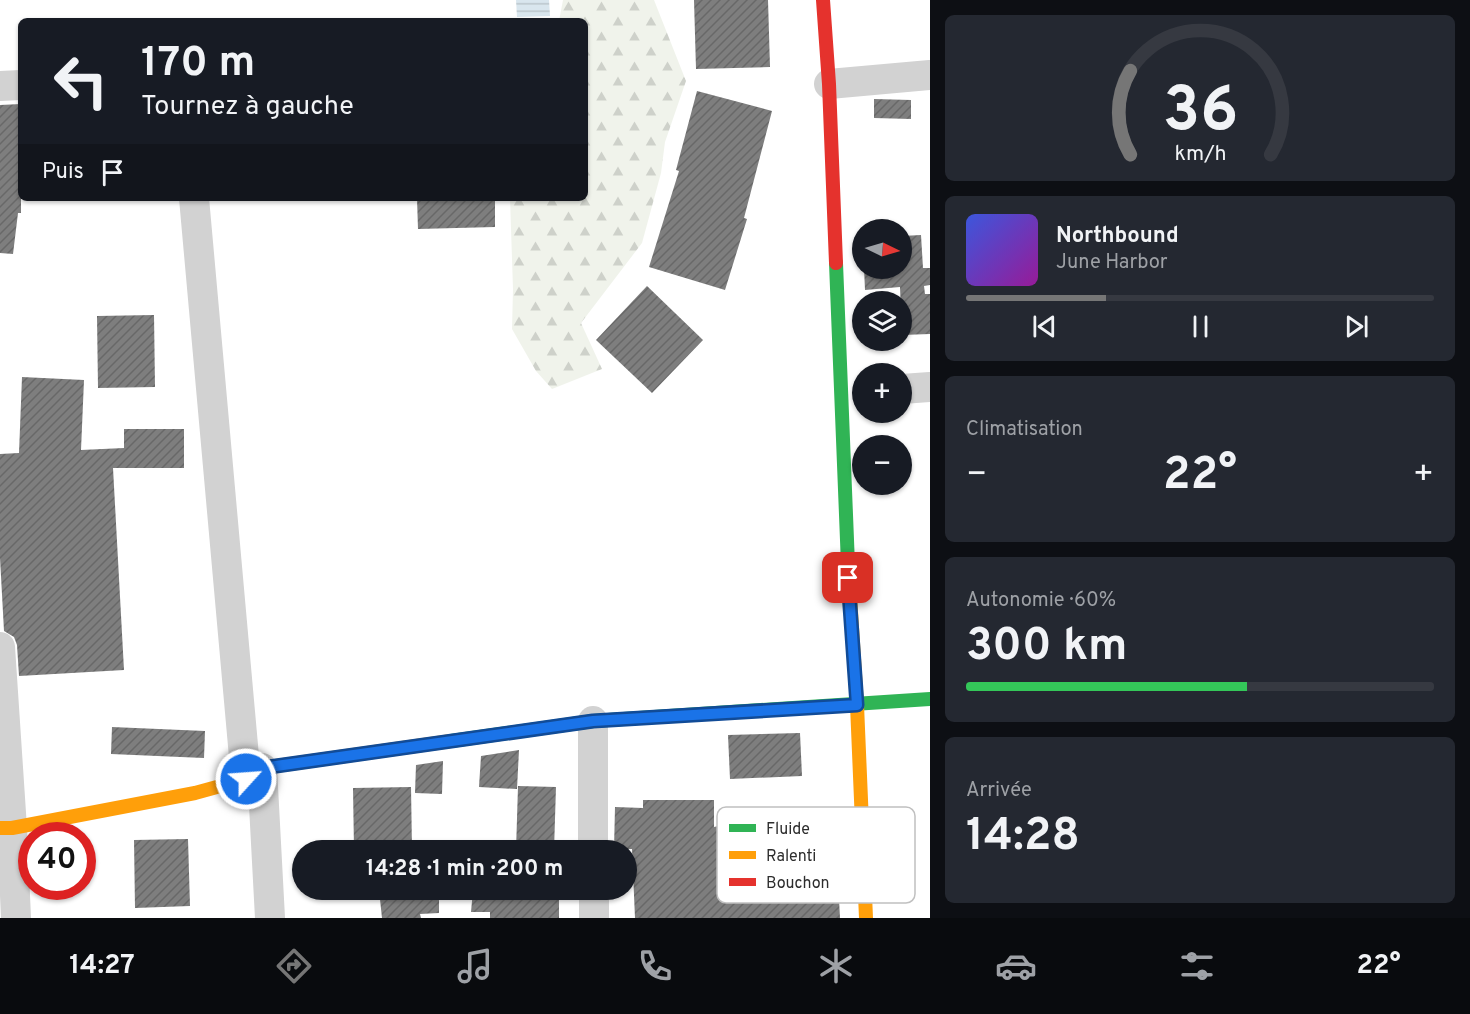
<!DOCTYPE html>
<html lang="fr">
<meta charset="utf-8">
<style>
body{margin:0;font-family:Overpass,sans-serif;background:#242831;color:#f1f3f6;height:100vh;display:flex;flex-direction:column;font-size:22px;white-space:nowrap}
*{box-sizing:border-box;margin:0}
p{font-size:20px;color:#9ea1a6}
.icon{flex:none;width:33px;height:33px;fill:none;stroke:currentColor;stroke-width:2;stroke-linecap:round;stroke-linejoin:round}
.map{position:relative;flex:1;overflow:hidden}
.drawer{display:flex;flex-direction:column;gap:15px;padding:15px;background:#0d0f14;width:540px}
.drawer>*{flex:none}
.top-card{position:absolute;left:18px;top:18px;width:570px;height:183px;border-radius:9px;box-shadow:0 2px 4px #0004;background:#171b24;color:#f1f3f6;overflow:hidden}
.needle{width:39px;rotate:95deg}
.buttons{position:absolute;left:852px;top:219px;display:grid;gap:12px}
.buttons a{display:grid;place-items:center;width:60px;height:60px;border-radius:50%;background:#171b24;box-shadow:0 2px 4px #0004;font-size:30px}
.speed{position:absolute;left:18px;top:822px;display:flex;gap:12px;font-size:30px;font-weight:700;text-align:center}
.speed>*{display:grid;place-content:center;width:78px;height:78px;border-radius:50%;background:#171b24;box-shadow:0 2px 4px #0004;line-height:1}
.speed .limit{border:9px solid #d22;background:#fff;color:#111}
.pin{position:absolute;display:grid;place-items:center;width:51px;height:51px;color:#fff;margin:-26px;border-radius:12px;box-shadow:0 3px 9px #0006}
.me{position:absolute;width:66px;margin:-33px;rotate:64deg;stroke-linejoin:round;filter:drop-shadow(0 0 4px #0008)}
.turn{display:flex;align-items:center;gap:21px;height:126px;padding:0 24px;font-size:27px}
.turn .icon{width:78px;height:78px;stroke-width:2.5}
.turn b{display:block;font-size:42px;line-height:51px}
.then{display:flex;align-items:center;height:57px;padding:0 24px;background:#0003;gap:12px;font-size:22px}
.big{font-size:45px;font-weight:700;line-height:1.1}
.drawer .widget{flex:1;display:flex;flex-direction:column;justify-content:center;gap:9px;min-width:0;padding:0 21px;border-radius:9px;background:#242831}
.drawer .dial{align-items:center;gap:0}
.dial svg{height:156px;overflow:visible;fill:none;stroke:#363941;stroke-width:7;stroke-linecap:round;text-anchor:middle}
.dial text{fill:#f1f3f6;stroke:none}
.song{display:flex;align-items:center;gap:18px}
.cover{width:72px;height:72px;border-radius:9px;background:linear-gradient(135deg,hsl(230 70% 55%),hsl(300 70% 35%))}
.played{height:6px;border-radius:3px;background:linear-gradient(90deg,#767676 30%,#363941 30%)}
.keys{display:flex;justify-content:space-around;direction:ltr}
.heat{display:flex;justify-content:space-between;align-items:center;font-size:33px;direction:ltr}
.charge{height:9px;border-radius:4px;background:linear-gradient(90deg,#34c759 60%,#363941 0)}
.trip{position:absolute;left:292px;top:840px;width:345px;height:60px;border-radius:30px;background:#171b24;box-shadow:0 2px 4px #0004;font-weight:700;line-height:60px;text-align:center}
.tab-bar{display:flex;height:96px;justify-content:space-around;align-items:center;background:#090b0e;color:#9ea1a6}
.tab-bar .icon{width:42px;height:42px}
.tab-bar .selected{color:#767676}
.tab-bar b{font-size:27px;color:#f1f3f6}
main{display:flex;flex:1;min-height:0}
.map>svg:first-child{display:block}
</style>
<main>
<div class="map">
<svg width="930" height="918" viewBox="0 0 930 918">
<defs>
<pattern id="forest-firs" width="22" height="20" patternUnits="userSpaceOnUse" patternTransform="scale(1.5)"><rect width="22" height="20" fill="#f0f3eb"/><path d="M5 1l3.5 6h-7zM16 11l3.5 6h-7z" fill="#ced1ca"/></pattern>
<pattern id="water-rules" width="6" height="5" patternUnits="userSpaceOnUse" patternTransform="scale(1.5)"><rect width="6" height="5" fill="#d9e6ee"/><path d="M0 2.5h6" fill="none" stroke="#bbc6cc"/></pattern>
<pattern id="building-hatch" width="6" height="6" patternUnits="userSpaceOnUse" patternTransform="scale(1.5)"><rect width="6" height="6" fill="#7e7e7e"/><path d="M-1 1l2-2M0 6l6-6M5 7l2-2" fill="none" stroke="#686868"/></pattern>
</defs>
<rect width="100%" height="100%" fill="#fff"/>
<!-- forest -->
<polygon fill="url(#forest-firs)" points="563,0 654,0 686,81 665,142 661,173 642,243 581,323 602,369 552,389 536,371 512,329 513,289 510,198 585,198 585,21 559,21"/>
<!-- water -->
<polygon fill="url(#water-rules)" points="516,0 549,0 550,16 517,17"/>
<!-- building -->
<g fill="url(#building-hatch)">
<polygon points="694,0 768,0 770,67 696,69"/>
<polygon points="697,91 772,111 744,218 747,219 725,290 649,267 679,171 676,170"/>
<polygon points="874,99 911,100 911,119 874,118"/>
<polygon points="21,104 21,213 18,213 13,254 0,253 0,105"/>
<polygon points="417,198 495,198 495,227 418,229"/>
<polygon points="921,235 923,268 930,268 930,285 924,286 925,294 930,294 930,334 902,335 900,287 865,290 864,268 902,268 902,236"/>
<polygon points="647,286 703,340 652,393 596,340"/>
<polygon points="154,315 155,387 98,388 97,316"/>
<polygon points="22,377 84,380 81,450 124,448 124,429 184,429 184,468 113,468 124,670 19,676 17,645 14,637 4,631 0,558 0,454 19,453"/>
<polygon points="112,727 205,731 204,758 111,754"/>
<polygon points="800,733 802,776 730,779 728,735"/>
<polygon points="519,750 517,789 479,787 481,756"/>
<polygon points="443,761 442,794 415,793 416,765"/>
<polygon points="518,786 556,787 554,850 516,850"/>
<polygon points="411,787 412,850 354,850 353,788"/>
<polygon points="643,800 714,800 714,827 764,815 780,888 807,887 807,901 839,899 840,918 635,918 632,849 614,849 615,807 643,808"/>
<polygon points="188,839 190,906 135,908 134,840"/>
<polygon points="379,890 439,890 439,913 420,914 421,918 382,918"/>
<polygon points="473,890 559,890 559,918 490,918 490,912 471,912"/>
</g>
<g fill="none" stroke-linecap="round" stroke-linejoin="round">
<!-- street -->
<g stroke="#d2d2d2" stroke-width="30">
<polyline points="829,84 930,75"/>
<polyline points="0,86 21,85"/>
<polyline points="194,198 246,779"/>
<polyline points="902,389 930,387"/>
<polyline points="0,647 12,828 16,918"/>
<polyline points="593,721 593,850"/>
<polyline points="262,768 270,918"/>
<polyline points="594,890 594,918"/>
</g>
<!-- fast -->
<g stroke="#30b455" stroke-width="14">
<polyline points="836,263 848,565"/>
<polyline points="451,741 593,721 930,699"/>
</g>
<!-- slow -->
<g stroke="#ff9f0a" stroke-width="14">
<polyline points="848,565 857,705 866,918"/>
<polyline points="0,828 12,828 195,793 246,779 262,768 451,741"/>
</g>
<!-- jam -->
<polyline stroke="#e5322d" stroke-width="14" points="823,0 829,84 836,263"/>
</g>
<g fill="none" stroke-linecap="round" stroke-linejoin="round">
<defs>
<polyline id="route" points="246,779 262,768 593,721 857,705 848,578"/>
</defs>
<!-- route casing -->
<use href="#route" stroke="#114b97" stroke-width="15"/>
<!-- route -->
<use href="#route" stroke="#1a73e8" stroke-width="10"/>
</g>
<!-- legend -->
<rect x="717" y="807" width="198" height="96" rx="9" fill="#fff" stroke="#c0c0c0" stroke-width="1.5"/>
<rect x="729" y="824" width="27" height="8" fill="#30b455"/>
<rect x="729" y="851" width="27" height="8" fill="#ff9f0a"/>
<rect x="729" y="878" width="27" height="8" fill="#e5322d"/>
<g font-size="16" fill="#2d2d2d">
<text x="766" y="834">Fluide</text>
<text x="766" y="861">Ralenti</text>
<text x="766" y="888">Bouchon</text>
</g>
</svg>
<div class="buttons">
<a><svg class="needle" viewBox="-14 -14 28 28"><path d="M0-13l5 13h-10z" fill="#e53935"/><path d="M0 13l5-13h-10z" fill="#9ea1a6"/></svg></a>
<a><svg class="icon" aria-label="layers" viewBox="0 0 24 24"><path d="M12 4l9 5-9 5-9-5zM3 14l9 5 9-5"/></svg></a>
<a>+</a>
<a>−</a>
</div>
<div class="speed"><div class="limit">40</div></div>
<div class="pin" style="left:848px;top:578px;background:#d93025"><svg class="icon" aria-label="arrive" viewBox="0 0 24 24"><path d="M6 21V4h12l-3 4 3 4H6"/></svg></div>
<svg class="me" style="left:246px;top:779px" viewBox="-20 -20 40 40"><circle r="17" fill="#1a73e8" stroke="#fff" stroke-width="3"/><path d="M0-11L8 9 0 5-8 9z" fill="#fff"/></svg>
<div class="trip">14:28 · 1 min · 200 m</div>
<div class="top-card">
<div class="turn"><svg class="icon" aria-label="left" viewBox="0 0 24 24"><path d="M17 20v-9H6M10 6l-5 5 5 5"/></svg><div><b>170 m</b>Tournez à gauche</div></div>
<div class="then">Puis<svg class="icon" aria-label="arrive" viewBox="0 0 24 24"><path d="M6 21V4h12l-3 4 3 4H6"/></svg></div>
</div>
</div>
<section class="drawer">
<div class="widget dial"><svg viewBox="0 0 100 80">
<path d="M14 69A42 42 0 1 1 86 69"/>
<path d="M14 69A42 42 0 0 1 14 26" stroke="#767676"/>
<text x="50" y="56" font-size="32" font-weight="700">36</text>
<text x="50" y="72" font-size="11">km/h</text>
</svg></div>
<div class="widget">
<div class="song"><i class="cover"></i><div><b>Northbound</b><p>June Harbor</p></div></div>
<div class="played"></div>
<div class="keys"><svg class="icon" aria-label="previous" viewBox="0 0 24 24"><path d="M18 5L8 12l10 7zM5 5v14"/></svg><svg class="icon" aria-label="pause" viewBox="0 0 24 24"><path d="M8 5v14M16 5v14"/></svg><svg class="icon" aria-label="next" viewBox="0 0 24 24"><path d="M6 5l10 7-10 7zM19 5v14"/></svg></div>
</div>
<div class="widget"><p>Climatisation</p>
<div class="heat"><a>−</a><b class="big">22°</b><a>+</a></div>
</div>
<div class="widget"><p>Autonomie · 60%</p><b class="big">300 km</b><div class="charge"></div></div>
<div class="widget"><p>Arrivée</p><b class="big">14:28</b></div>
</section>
</main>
<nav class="tab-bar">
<b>14:27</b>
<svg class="icon selected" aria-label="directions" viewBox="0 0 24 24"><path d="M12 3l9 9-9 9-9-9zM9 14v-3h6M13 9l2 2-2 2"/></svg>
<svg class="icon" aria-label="music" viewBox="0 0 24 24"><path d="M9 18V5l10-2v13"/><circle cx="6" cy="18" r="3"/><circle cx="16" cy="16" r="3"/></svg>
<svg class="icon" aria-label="phone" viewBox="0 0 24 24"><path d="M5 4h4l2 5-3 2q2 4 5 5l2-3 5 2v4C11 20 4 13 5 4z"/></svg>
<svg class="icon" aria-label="climate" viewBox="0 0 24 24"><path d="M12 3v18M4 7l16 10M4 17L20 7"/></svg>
<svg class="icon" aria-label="car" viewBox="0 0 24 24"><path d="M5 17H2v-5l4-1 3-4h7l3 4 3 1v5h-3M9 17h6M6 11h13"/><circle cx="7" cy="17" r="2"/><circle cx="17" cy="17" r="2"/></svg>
<svg class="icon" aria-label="filters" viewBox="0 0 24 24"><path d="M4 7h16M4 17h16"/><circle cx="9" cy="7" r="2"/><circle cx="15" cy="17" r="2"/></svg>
<b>22°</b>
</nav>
